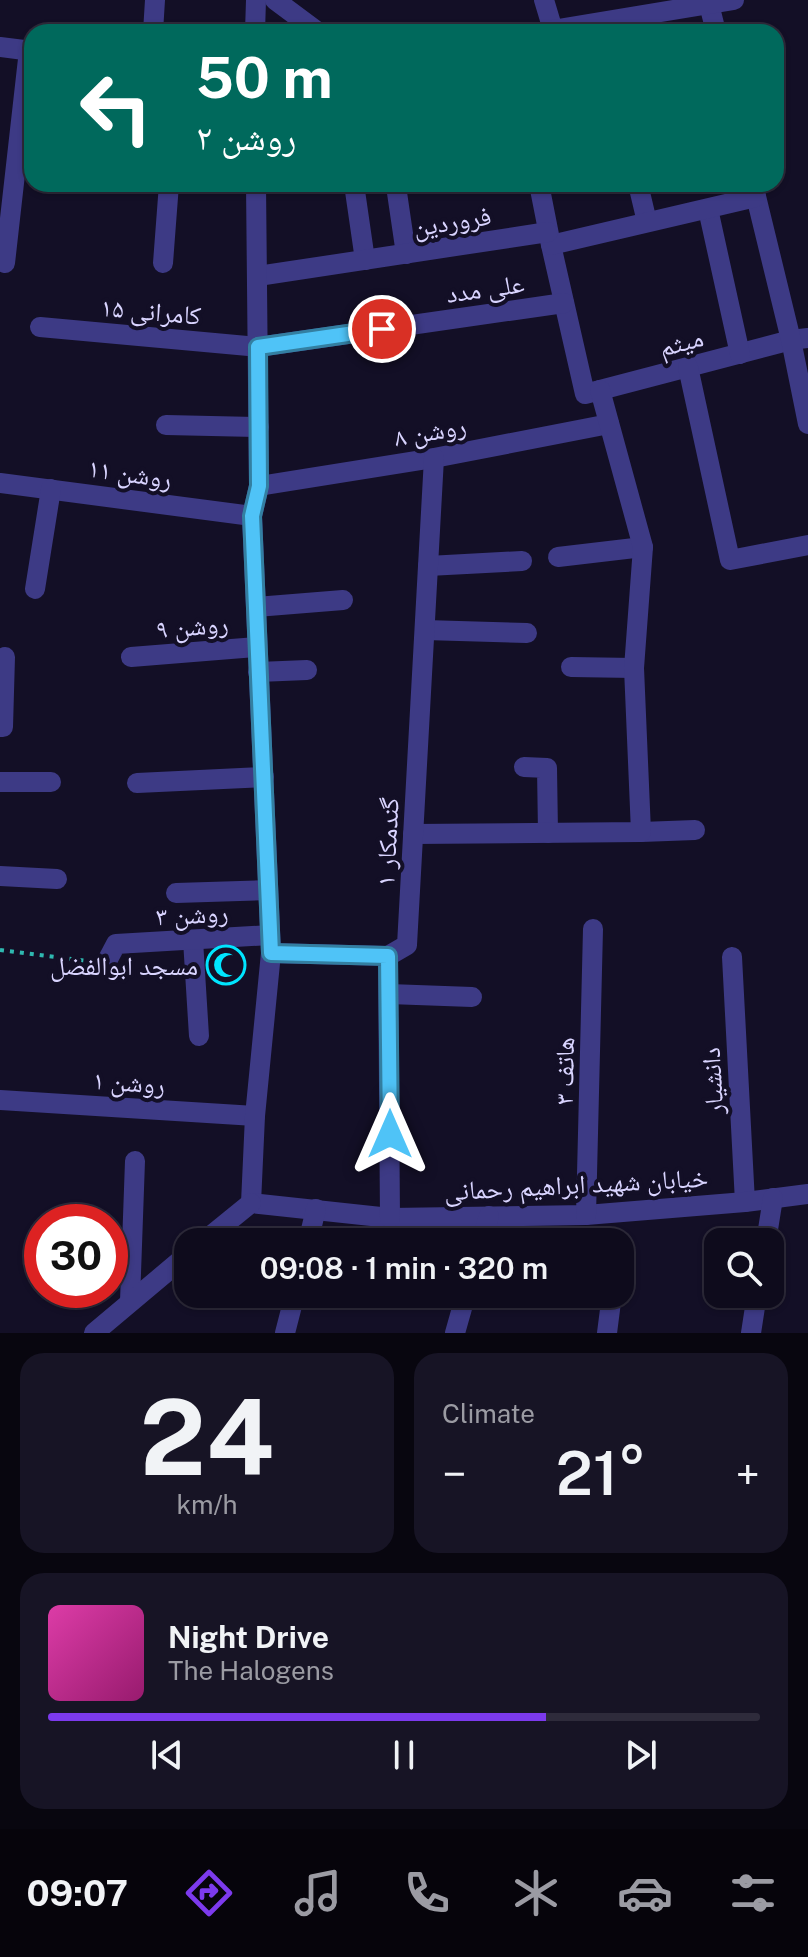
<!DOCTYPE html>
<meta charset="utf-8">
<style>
body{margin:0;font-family:"Public Sans","Noto Naskh Arabic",sans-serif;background:#171425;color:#f1f3f6;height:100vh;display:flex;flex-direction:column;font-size:30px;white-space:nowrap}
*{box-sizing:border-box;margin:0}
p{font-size:26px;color:#9b9ba3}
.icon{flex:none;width:44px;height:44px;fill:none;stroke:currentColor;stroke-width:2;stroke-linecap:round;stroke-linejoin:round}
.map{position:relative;height:1333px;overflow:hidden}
.sheet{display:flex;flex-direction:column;gap:20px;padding:20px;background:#08060f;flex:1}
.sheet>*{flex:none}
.banner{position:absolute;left:24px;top:24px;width:760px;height:168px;border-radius:24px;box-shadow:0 2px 6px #0004,0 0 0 2px #2e2b3b;background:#00695c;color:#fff;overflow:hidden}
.buttons{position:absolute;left:704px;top:1228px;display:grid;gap:16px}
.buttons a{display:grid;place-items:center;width:80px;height:80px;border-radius:16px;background:#0e0b1c;box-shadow:0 2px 6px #0004,0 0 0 2px #2e2b3b;font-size:40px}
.speed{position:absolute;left:24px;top:1204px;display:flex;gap:16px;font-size:40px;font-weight:700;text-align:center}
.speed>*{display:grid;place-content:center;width:104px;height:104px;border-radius:50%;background:#0e0b1c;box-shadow:0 2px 6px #0004,0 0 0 2px #2e2b3b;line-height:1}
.speed .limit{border:12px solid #d22;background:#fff;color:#111}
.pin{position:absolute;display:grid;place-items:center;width:68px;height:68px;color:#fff;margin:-34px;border:4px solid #fff;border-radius:50%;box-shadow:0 2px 8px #0007}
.me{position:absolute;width:88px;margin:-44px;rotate:0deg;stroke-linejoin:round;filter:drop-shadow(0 0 6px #0008)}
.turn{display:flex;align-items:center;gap:28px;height:168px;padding:0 40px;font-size:36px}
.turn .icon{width:104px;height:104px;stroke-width:2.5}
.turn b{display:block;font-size:56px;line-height:68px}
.big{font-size:60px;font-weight:600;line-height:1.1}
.sheet .widget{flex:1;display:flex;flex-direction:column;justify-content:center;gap:12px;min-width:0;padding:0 28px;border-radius:24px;background:#171425}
.sheet .dial{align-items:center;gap:0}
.dial b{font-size:104px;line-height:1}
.song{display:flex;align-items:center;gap:24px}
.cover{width:96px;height:96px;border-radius:12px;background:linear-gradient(135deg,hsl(320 70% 55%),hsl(320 70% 35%))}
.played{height:8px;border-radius:4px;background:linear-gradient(90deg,#7c3aed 70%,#2e2b3b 70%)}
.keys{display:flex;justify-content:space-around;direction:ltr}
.heat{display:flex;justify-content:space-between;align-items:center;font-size:44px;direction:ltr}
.sheet .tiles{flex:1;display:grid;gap:20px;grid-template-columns:1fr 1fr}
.widget:last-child{grid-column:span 2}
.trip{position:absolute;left:174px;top:1228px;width:460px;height:80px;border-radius:24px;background:#0e0b1c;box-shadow:0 2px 6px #0004,0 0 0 2px #2e2b3b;font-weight:600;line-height:80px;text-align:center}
.dock{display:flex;height:128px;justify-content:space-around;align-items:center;background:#06040b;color:#9b9ba3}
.dock .icon{width:56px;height:56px}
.dock .active{color:#7c3aed}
.dock b{font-size:36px;color:#f1f3f6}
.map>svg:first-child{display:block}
</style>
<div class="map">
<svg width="808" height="1333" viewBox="0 0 808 1333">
<rect width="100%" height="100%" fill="#130f26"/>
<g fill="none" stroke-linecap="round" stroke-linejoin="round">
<!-- path -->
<g stroke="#2fb8b0" stroke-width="4" stroke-dasharray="4 6" stroke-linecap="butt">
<polyline points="0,950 88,961"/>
<polyline points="618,1242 620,1230"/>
</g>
<!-- minor -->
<g stroke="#3d3a85" stroke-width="20">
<polyline points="275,0 318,32"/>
<polyline points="544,0 553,30"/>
<polyline points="709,4 716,32"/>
<polyline points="153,32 155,0"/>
<polyline points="255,32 256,0"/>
<polyline points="540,32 734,0"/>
<polyline points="0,47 32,51"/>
<polyline points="354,184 365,260"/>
<polyline points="539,184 551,245 585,394 791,340 808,338"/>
<polyline points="638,184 647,222"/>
<polyline points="753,184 791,340 808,424"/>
<polyline points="396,186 406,254"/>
<polyline points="708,209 740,354"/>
<polyline points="551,245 756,197"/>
<polyline points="5,263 29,50"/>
<polyline points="163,263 169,184"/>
<polyline points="258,276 548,232"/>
<polyline points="40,327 258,347 564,303"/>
<polyline points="688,367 730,560 808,545"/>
<polyline points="166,425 259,427"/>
<polyline points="0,483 252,516"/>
<polyline points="259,486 434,458 609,424"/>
<polyline points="558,557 643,547"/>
<polyline points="428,566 522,561"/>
<polyline points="35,589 51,489"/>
<polyline points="256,607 343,600"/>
<polyline points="425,630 527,633"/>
<polyline points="131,657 257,647"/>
<polyline points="571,667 634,668"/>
<polyline points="258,672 307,670"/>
<polyline points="0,727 3,727 5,657"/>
<polyline points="524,767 547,768 548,833"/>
<polyline points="0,782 51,782"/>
<polyline points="137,783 264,777"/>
<polyline points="641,832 695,830"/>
<polyline points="413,834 641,832 634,668 643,547 600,390"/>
<polyline points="0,876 57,879"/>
<polyline points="176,893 268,890"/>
<polyline points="193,940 199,1036"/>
<polyline points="271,953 388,956"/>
<polyline points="732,957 745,1202"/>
<polyline points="106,963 116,944 270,935"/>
<polyline points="389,994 472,997"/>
<polyline points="0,1100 255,1116"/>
<polyline points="251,1203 255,1116 271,953 252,516 259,486 256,184"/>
<polyline points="251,1203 390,1218 586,1215 745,1202 808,1194"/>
<polyline points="586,1215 593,929"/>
<polyline points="390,1218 388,956 407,945 434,458"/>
<polyline points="203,1242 251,1203"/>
<polyline points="308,1242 316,1209"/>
<polyline points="481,1242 489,1216"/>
<polyline points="766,1242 773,1198"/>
<polyline points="130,1301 135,1161"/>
<polyline points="94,1333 188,1254"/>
<polyline points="285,1333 295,1294"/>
<polyline points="455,1333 466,1294"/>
<polyline points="607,1333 612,1294"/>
<polyline points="751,1333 757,1294"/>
</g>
</g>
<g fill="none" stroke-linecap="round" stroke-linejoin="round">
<defs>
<polyline id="route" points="382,329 258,347 259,486 252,516 271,953 388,956 390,1134"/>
</defs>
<!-- route casing -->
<use href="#route" stroke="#337fa1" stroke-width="20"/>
<!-- route -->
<use href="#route" stroke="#4fc3f7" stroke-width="14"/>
</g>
<!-- icons -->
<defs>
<symbol id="mosque-ring" viewBox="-11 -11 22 22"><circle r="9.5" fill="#130f26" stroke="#00e5ff" stroke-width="1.5"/><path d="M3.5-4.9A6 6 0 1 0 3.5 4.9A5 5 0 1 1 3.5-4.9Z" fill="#00e5ff"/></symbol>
</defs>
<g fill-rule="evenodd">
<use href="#mosque-ring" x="204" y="943" width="44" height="44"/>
</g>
<g text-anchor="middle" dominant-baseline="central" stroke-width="8" stroke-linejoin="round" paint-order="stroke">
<!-- street labels -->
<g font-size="26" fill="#d9d4ff" stroke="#130f26">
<text transform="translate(452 221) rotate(-9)">فروردین</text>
<text transform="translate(485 288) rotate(-8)">علی مدد</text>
<text transform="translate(151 311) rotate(5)">کامرانی ۱۵</text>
<text transform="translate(681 342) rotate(-15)">میثم</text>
<text transform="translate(430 431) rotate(-10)">روشن ۸</text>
<text transform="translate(130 473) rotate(8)">روشن ۱۱</text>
<text transform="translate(192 626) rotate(-5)">روشن ۹</text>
<text transform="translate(387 842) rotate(-87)">گندمکار ۱</text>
<text transform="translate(192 914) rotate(-3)">روشن ۳</text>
<text transform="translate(564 1071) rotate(-89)">هاتف ۳</text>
<text transform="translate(712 1081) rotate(-93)">دانشیار</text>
<text transform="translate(129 1082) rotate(4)">روشن ۱</text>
<text transform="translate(576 1184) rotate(-3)">خیابان شهید ابراهیم رحمانی</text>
</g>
<!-- poi labels -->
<g font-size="26" fill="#d9d4ff" stroke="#130f26" text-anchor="end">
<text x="198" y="965">مسجد ابوالفضل</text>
</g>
</g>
</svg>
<div class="buttons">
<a><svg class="icon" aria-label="search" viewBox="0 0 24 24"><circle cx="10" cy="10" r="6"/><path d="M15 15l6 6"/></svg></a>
</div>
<div class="speed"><div class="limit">30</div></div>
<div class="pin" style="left:382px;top:329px;background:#d93025"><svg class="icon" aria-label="arrive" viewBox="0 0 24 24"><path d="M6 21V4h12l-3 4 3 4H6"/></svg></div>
<svg class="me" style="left:390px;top:1134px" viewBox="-20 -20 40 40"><path d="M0-17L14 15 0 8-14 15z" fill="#4fc3f7" stroke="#fff" stroke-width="4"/></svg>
<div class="trip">09:08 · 1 min · 320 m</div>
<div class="banner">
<div class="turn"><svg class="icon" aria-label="left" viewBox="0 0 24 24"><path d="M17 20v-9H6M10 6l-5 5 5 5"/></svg><div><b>50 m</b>روشن ۲</div></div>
</div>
</div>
<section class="sheet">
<div class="tiles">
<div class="widget dial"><b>24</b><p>km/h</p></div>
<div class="widget"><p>Climate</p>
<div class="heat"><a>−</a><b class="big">21°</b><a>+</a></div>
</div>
<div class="widget">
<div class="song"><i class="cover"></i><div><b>Night Drive</b><p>The Halogens</p></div></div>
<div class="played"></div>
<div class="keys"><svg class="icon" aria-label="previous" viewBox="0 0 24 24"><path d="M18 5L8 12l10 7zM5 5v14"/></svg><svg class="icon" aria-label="pause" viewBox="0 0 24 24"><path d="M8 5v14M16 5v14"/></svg><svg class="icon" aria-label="next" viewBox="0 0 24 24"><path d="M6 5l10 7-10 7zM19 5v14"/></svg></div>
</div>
</div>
</section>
<nav class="dock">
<b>09:07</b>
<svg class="icon active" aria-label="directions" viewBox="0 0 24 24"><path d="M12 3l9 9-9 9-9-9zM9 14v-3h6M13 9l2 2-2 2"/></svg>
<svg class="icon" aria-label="music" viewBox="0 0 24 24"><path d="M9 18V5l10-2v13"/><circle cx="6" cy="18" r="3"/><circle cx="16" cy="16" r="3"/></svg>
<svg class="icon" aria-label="phone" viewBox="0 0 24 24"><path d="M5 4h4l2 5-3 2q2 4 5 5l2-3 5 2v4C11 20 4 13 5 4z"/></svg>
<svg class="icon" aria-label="climate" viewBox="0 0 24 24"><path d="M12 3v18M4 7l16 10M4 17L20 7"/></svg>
<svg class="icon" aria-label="car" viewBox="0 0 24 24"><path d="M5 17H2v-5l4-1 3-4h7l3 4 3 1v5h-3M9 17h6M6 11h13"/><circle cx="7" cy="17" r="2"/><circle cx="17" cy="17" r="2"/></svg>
<svg class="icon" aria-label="filters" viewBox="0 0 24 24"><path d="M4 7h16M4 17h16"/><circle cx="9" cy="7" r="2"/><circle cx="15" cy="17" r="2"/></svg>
</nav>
